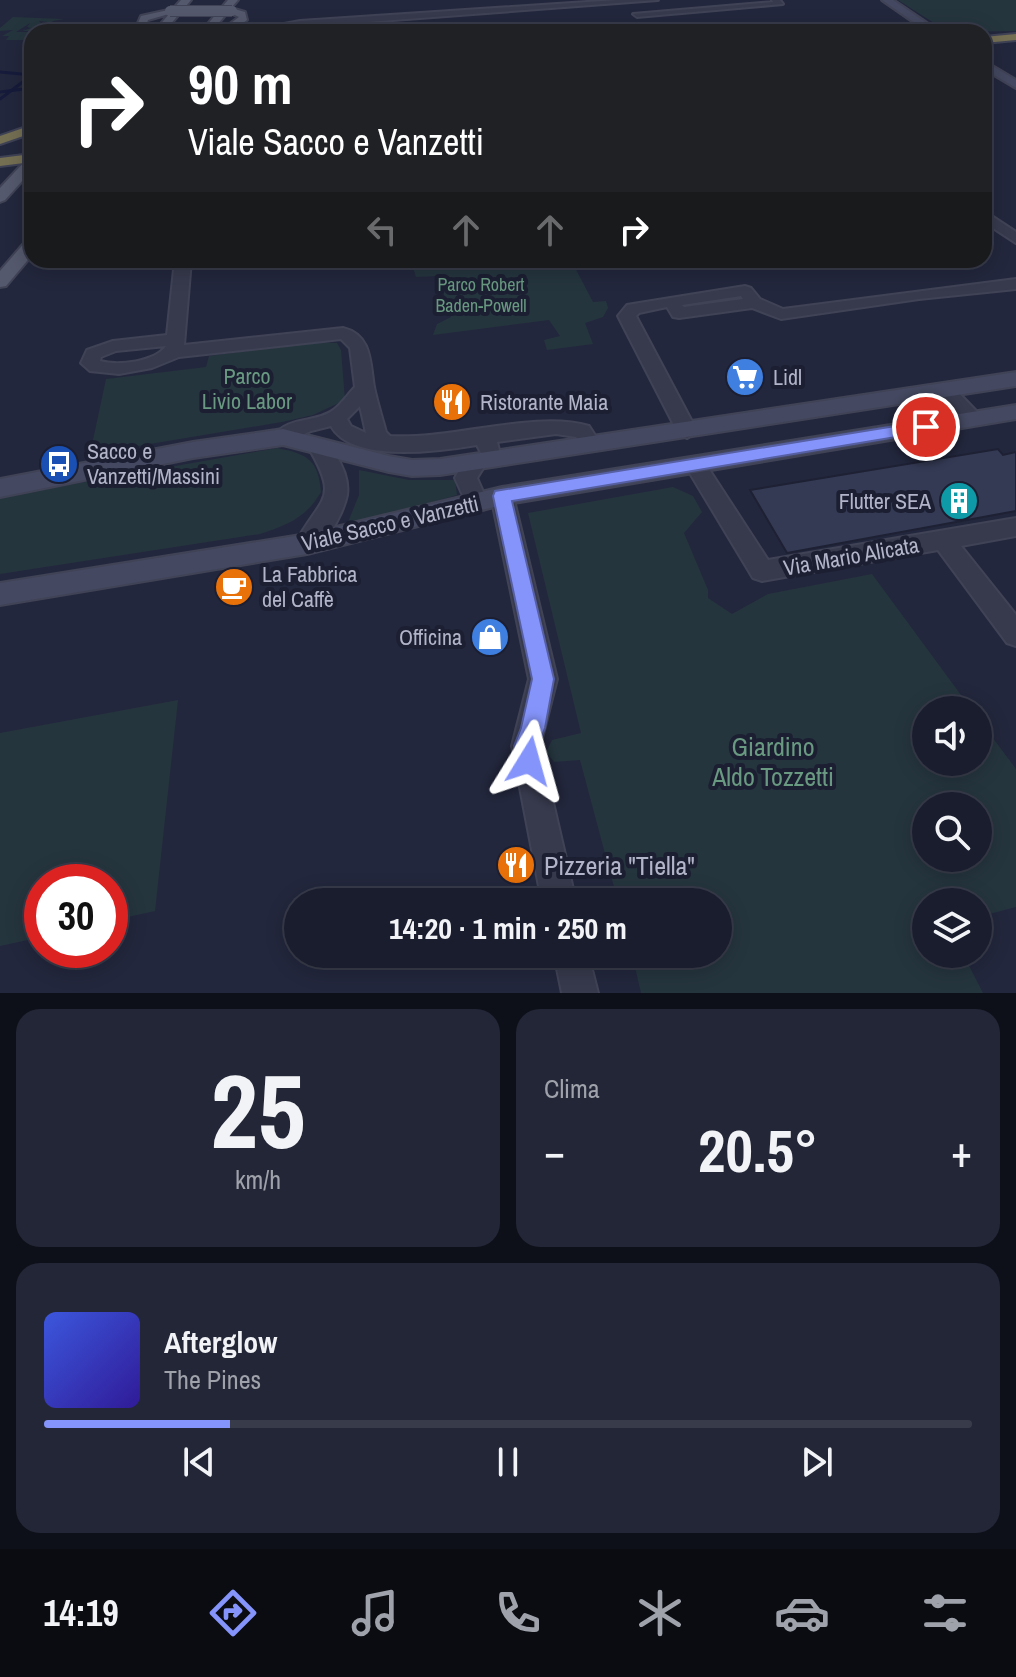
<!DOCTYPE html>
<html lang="it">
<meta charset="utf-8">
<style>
body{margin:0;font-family:"Archivo Narrow",sans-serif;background:#232636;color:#f1f3f6;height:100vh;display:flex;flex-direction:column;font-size:30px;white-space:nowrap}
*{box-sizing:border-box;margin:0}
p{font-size:26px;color:#9fa2aa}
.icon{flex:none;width:44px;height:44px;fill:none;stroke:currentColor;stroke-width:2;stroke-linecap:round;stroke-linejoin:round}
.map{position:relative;height:993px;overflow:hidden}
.drawer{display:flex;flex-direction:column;gap:16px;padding:16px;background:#0e1019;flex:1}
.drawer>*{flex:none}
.banner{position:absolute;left:24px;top:24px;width:968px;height:244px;border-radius:24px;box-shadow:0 4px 20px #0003,0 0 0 2px #383b4a;background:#202124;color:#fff;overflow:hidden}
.buttons{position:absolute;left:912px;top:696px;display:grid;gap:16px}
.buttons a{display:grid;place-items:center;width:80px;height:80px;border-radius:50%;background:#1a1d2e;box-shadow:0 4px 20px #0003,0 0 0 2px #383b4a;font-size:40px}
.speed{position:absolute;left:24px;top:864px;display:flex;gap:16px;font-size:40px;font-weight:700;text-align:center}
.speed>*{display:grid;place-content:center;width:104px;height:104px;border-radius:50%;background:#1a1d2e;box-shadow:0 4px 20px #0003,0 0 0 2px #383b4a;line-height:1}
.speed .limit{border:12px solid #d22;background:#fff;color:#111}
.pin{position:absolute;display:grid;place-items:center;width:68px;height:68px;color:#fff;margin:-34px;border:4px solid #fff;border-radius:50%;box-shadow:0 2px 8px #0007}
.me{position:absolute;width:88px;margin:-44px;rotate:8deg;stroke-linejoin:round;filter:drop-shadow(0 0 6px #0008)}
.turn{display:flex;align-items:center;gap:28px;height:168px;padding:0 32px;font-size:36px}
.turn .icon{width:104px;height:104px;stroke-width:2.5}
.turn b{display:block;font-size:56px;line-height:68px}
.lanes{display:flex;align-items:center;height:76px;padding:0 32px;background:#0003;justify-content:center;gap:40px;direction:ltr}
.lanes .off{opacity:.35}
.big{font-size:60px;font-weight:800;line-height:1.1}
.drawer .tile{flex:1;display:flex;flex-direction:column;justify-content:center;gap:12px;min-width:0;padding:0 28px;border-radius:24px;background:#232636}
.drawer .dial{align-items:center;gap:0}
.dial b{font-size:104px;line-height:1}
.song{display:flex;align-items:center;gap:24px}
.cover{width:96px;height:96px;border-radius:12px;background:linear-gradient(135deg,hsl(230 70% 55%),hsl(250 70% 35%))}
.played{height:8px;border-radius:4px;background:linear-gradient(90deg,#8594fb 20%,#383b4a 20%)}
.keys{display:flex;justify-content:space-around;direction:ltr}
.heat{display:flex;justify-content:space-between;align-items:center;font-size:44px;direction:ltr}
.drawer .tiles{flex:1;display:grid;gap:16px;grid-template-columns:1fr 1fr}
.tile:last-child{grid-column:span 2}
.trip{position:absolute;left:284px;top:888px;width:448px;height:80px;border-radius:40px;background:#1a1d2e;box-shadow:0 4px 20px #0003,0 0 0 2px #383b4a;font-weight:800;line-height:80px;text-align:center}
.tabs{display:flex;height:128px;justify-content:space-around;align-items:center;background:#0a0c12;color:#9fa2aa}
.tabs .icon{width:56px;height:56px}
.tabs .selected{color:#8594fb}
.tabs b{font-size:36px;color:#f1f3f6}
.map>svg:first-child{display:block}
</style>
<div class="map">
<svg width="1016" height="993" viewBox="0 0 1016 993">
<rect width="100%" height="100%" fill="#23273d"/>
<!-- green -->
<g fill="#25353e" fill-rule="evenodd">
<polygon points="898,0 1016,0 1016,31 948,32"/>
<polygon points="13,17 64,19 53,21 46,28 68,27 62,32 33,31 48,22 39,21 41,23 31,31 22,31 31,28 27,27 30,23 16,32 32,32 29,40 6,40 9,36 2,36 13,30 0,31 0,28"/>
<polygon points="450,260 571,260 593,302 606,301 608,308 603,317 585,323 593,344 547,350 544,340 560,336 549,320 433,335 437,324 451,317 438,276 416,277 412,264"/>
<polygon points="315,342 337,343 341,350 345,400 313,415 282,422 90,454 106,379 206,367 209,356"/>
<path d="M277 448C308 454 318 460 321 492 306 518 287 525 260 534L0 574V497Z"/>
<polygon points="359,470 409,480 455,480 457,495 346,527 359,495"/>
<path d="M673 487 693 496 702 512 684 533 708 590V598L732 614 768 594 872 574 972 710H926V762H978V718L1016 769V907L978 917V902H926V954H963L983 993H641L632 954H718V902H618L580 760 554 762 546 752 552 740 581 733 528 513ZM978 806V858H926V806Z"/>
<polygon points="178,700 155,911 110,921 110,882 42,882 42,937 0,946 0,733"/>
</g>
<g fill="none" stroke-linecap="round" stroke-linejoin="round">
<!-- stream -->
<g stroke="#161b3b" stroke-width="3">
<polyline points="0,72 32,75"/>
<polyline points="0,92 32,88"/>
<polyline points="0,99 24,81"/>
</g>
</g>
<!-- building -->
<polygon fill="#343a54" stroke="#1e2134" stroke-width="2" points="998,449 1003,455 1016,452 1016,511 787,553 750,490"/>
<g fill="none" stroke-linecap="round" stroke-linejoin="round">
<defs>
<g id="street">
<polygon points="617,0 658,0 300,27 274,32 284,24 300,21"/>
<polygon points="772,0 780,0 783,4 637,17 633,14 773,2"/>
<polygon points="984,211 1016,232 1016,243 984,222"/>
<path d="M175 260H191L184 345 343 328C372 335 370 362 374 387 377 402 382 417 386 432L390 436C452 440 535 410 589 426L600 443 597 448H583L576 437 556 434 497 442 499 450 496 455H482L477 445C441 451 352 464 331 426L311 431 283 444 276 442 273 437C287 416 315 423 332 411 341 405 348 394 355 387L350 348 341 339 179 357 152 368 119 374 90 371 81 363 87 350 113 341 167 335ZM166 346C155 362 118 366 100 361L101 357 116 351ZM360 406 366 433 351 426 347 419Z"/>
<path d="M1016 279V289L919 299 781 319 752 308 679 318 673 317 667 307 639 313 636 316 697 431 687 438 677 431 618 316 627 305 633 304 745 286 751 288 760 299 783 309ZM741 296 743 299 684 307 682 305Z"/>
<polygon points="945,384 952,386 979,414 982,419 979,424 965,424 938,394 935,390 938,386"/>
<path d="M317 438C326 440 330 446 335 454 343 466 349 481 347 495 343 515 321 558 299 551L295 544C321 495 341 502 307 445L310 440Z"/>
<polygon points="476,454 483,457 487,462 477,478 488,503 485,509 477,511 469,509 455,478 463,462"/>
<polygon points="696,457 703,460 768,560 1016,518 1016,536 961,546 1016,615 1016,646 1007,643 938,550 762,581 753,578 685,465 689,460"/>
<polygon points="502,488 510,490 513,496 557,679 540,746 576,902 542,902 512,746 529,679 491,496 494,490"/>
<polygon points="554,954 588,954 598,993 562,993"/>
</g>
<g id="secondary">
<polygon points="882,0 893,0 940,32 928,32"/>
<polygon points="984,61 1016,80 1016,88 984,69"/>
<polygon points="1016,372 1016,386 440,475 412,476 389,472 283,445 193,458 0,497 0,479 193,442 283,429 389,456 412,460 440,459"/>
<polygon points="1016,405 1016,419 502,505 307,554 0,605 0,583 307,534 502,487"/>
</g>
<g id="primary">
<polygon points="181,0 191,0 164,32 154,32 169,14 148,20 144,32 134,32 141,16 173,9"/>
<polygon points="228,0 238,0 231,8 245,12 247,20 231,32 219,32 239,17 228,12 211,32 201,32"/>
<polygon points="32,158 32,170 5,200 0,202 0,188 27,159"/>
<polygon points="32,239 32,255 6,286 0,287 0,271 26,241"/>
</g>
<g id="highway">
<polygon points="1016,34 1016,40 984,43 984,37"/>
<polygon points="32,125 32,133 0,144 0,136"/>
<polygon points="32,154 32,162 0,166 0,158"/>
</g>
</defs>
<!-- street casing -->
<use href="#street" stroke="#404356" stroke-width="4"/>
<!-- secondary casing -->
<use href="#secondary" stroke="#404356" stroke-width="4"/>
<!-- primary casing -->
<use href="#primary" stroke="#404356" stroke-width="4"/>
<!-- highway casing -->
<use href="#highway" stroke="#3f4255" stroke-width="4"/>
<!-- street -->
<use href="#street" fill="#373a4d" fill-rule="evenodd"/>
<!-- secondary -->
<use href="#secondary" fill="#444860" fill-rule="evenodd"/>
<!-- primary -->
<use href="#primary" fill="#55596d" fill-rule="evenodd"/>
<!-- highway -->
<use href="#highway" fill="#746f53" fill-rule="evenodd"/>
<defs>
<polyline id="primary-bridge" points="170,11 232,11"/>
</defs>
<!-- primary-bridge casing -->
<use href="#primary-bridge" stroke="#404356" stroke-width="12" stroke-linecap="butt"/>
<!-- primary-bridge -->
<use href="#primary-bridge" stroke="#55596d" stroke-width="10"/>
</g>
<!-- route -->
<polygon fill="#8594fb" stroke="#5660a3" stroke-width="2" points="926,421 932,423 935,427 932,431 512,501 554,679 545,728 538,746 541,761 538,769 529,773 521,769 514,746 521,728 532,679 493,496 495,491"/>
<!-- icons -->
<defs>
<symbol id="supermarket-disc" viewBox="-11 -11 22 22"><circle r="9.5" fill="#3f7fe0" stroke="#1c1f32"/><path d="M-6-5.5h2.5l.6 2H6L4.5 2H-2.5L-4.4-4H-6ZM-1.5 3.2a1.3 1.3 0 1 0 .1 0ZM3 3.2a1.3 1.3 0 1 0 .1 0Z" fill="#fff"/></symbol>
<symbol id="restaurant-disc" viewBox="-11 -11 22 22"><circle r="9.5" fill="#e8710a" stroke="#1c1f32"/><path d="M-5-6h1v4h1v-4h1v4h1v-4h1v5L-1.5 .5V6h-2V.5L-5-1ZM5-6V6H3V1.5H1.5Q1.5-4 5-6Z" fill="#fff"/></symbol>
<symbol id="bus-disc" viewBox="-11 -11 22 22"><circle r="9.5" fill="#1a4fb4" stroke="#1c1f32"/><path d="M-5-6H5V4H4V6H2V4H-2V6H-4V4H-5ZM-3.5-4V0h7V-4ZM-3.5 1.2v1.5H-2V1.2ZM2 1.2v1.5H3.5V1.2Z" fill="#fff"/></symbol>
<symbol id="building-disc" viewBox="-11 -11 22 22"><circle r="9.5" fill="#0f9aa8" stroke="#1c1f32"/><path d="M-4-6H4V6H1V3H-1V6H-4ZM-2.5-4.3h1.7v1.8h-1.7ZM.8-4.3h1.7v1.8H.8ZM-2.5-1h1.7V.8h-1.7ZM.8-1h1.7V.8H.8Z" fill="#fff"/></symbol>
<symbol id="cafe-disc" viewBox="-11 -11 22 22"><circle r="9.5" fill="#e8710a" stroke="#1c1f32"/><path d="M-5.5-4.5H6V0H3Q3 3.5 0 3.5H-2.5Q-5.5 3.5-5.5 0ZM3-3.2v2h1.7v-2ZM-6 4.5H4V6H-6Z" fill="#fff"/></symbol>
<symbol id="shop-disc" viewBox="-11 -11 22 22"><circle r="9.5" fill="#3f7fe0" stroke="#1c1f32"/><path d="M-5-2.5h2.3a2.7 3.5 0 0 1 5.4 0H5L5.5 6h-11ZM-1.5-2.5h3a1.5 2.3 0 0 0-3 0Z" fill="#fff"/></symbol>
</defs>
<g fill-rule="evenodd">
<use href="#supermarket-disc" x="723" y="355" width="44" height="44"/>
<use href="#restaurant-disc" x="430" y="380" width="44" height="44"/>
<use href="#bus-disc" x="37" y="442" width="44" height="44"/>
<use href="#building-disc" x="937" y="479" width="44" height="44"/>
<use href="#cafe-disc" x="212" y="565" width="44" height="44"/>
<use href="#shop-disc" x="468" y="615" width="44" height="44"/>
<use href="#restaurant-disc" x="494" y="843" width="44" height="44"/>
</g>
<g text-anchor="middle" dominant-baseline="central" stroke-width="8" stroke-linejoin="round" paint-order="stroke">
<!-- far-park labels -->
<g font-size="18" fill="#699a81" stroke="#1c1f32">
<text x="481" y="284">Parco Robert<tspan x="481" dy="21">Baden-Powell</tspan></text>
</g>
<!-- park labels -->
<g font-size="22" fill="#699a81" stroke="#1c1f32">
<text x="247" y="376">Parco<tspan x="247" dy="25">Livio Labor</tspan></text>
</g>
<!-- poi labels -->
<g font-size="22" fill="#b2b5c9" stroke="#1c1f32" text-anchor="start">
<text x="773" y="377">Lidl</text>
<text x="480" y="402">Ristorante Maia</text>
<text x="87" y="451">Sacco e<tspan x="87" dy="25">Vanzetti/Massini</tspan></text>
<text x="931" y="501" text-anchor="end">Flutter SEA</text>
<text x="262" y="574">La Fabbrica<tspan x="262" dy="25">del Caffè</tspan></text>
<text x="462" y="637" text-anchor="end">Officina</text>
</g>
<!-- street labels -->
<g font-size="22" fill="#b2b5c9" stroke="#1c1f32">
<text transform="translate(390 523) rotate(-13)">Viale Sacco e Vanzetti</text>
<text transform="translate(851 556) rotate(-10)">Via Mario Alicata</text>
</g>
<!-- near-park labels -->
<g font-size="26" fill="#699a81" stroke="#1c1f32">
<text x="773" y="746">Giardino<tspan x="773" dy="30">Aldo Tozzetti</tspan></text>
</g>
<!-- near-poi labels -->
<g font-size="26" fill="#b2b5c9" stroke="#1c1f32" text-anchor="start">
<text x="544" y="865">Pizzeria "Tiella"</text>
</g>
</g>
</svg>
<div class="buttons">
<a><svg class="icon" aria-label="sound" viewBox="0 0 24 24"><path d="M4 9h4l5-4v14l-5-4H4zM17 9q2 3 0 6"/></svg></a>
<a><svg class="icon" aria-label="search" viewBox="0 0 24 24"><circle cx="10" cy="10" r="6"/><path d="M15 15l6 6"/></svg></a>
<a><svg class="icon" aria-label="layers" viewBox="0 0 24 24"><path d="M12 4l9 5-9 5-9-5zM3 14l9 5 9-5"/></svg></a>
</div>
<div class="speed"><div class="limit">30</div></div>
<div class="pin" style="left:926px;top:427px;background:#d93025"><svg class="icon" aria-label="arrive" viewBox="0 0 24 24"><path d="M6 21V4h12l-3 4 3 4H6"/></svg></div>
<svg class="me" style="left:529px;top:761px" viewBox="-20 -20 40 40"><path d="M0-17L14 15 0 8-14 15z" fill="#8594fb" stroke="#fff" stroke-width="4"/></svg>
<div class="trip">14:20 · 1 min · 250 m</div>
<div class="banner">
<div class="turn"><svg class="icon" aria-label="right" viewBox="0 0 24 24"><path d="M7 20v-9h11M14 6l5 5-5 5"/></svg><div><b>90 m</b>Viale Sacco e Vanzetti</div></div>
<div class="lanes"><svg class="icon off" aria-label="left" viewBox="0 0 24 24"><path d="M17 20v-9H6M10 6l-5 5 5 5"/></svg><svg class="icon off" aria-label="ahead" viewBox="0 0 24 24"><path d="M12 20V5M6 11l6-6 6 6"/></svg><svg class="icon off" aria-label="ahead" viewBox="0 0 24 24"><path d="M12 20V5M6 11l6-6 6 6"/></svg><svg class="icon" aria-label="right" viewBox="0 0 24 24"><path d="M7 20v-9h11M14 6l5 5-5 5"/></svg></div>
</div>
</div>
<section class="drawer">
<div class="tiles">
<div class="tile dial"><b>25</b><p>km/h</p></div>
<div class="tile"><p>Clima</p>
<div class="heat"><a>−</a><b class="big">20.5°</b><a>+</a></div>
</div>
<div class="tile">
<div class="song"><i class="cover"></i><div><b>Afterglow</b><p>The Pines</p></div></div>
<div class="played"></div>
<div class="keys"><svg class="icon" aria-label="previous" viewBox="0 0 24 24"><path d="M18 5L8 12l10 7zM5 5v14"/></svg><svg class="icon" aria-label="pause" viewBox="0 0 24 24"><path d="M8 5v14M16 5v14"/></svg><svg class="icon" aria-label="next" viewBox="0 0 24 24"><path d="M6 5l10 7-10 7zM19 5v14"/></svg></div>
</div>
</div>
</section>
<nav class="tabs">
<b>14:19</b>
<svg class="icon selected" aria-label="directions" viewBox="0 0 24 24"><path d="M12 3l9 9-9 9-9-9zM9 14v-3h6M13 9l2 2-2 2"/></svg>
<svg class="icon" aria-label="music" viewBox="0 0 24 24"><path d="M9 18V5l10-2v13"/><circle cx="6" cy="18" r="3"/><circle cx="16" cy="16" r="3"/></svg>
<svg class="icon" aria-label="phone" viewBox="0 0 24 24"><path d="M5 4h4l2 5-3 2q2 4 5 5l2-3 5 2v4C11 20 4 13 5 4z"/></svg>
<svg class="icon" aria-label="climate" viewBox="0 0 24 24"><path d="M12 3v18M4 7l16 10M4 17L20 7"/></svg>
<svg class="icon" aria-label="car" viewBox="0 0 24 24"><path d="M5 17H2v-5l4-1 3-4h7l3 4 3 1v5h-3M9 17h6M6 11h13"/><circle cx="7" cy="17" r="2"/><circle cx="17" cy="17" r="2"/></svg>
<svg class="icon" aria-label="filters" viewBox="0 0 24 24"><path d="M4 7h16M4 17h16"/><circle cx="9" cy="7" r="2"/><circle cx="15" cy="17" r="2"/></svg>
</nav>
